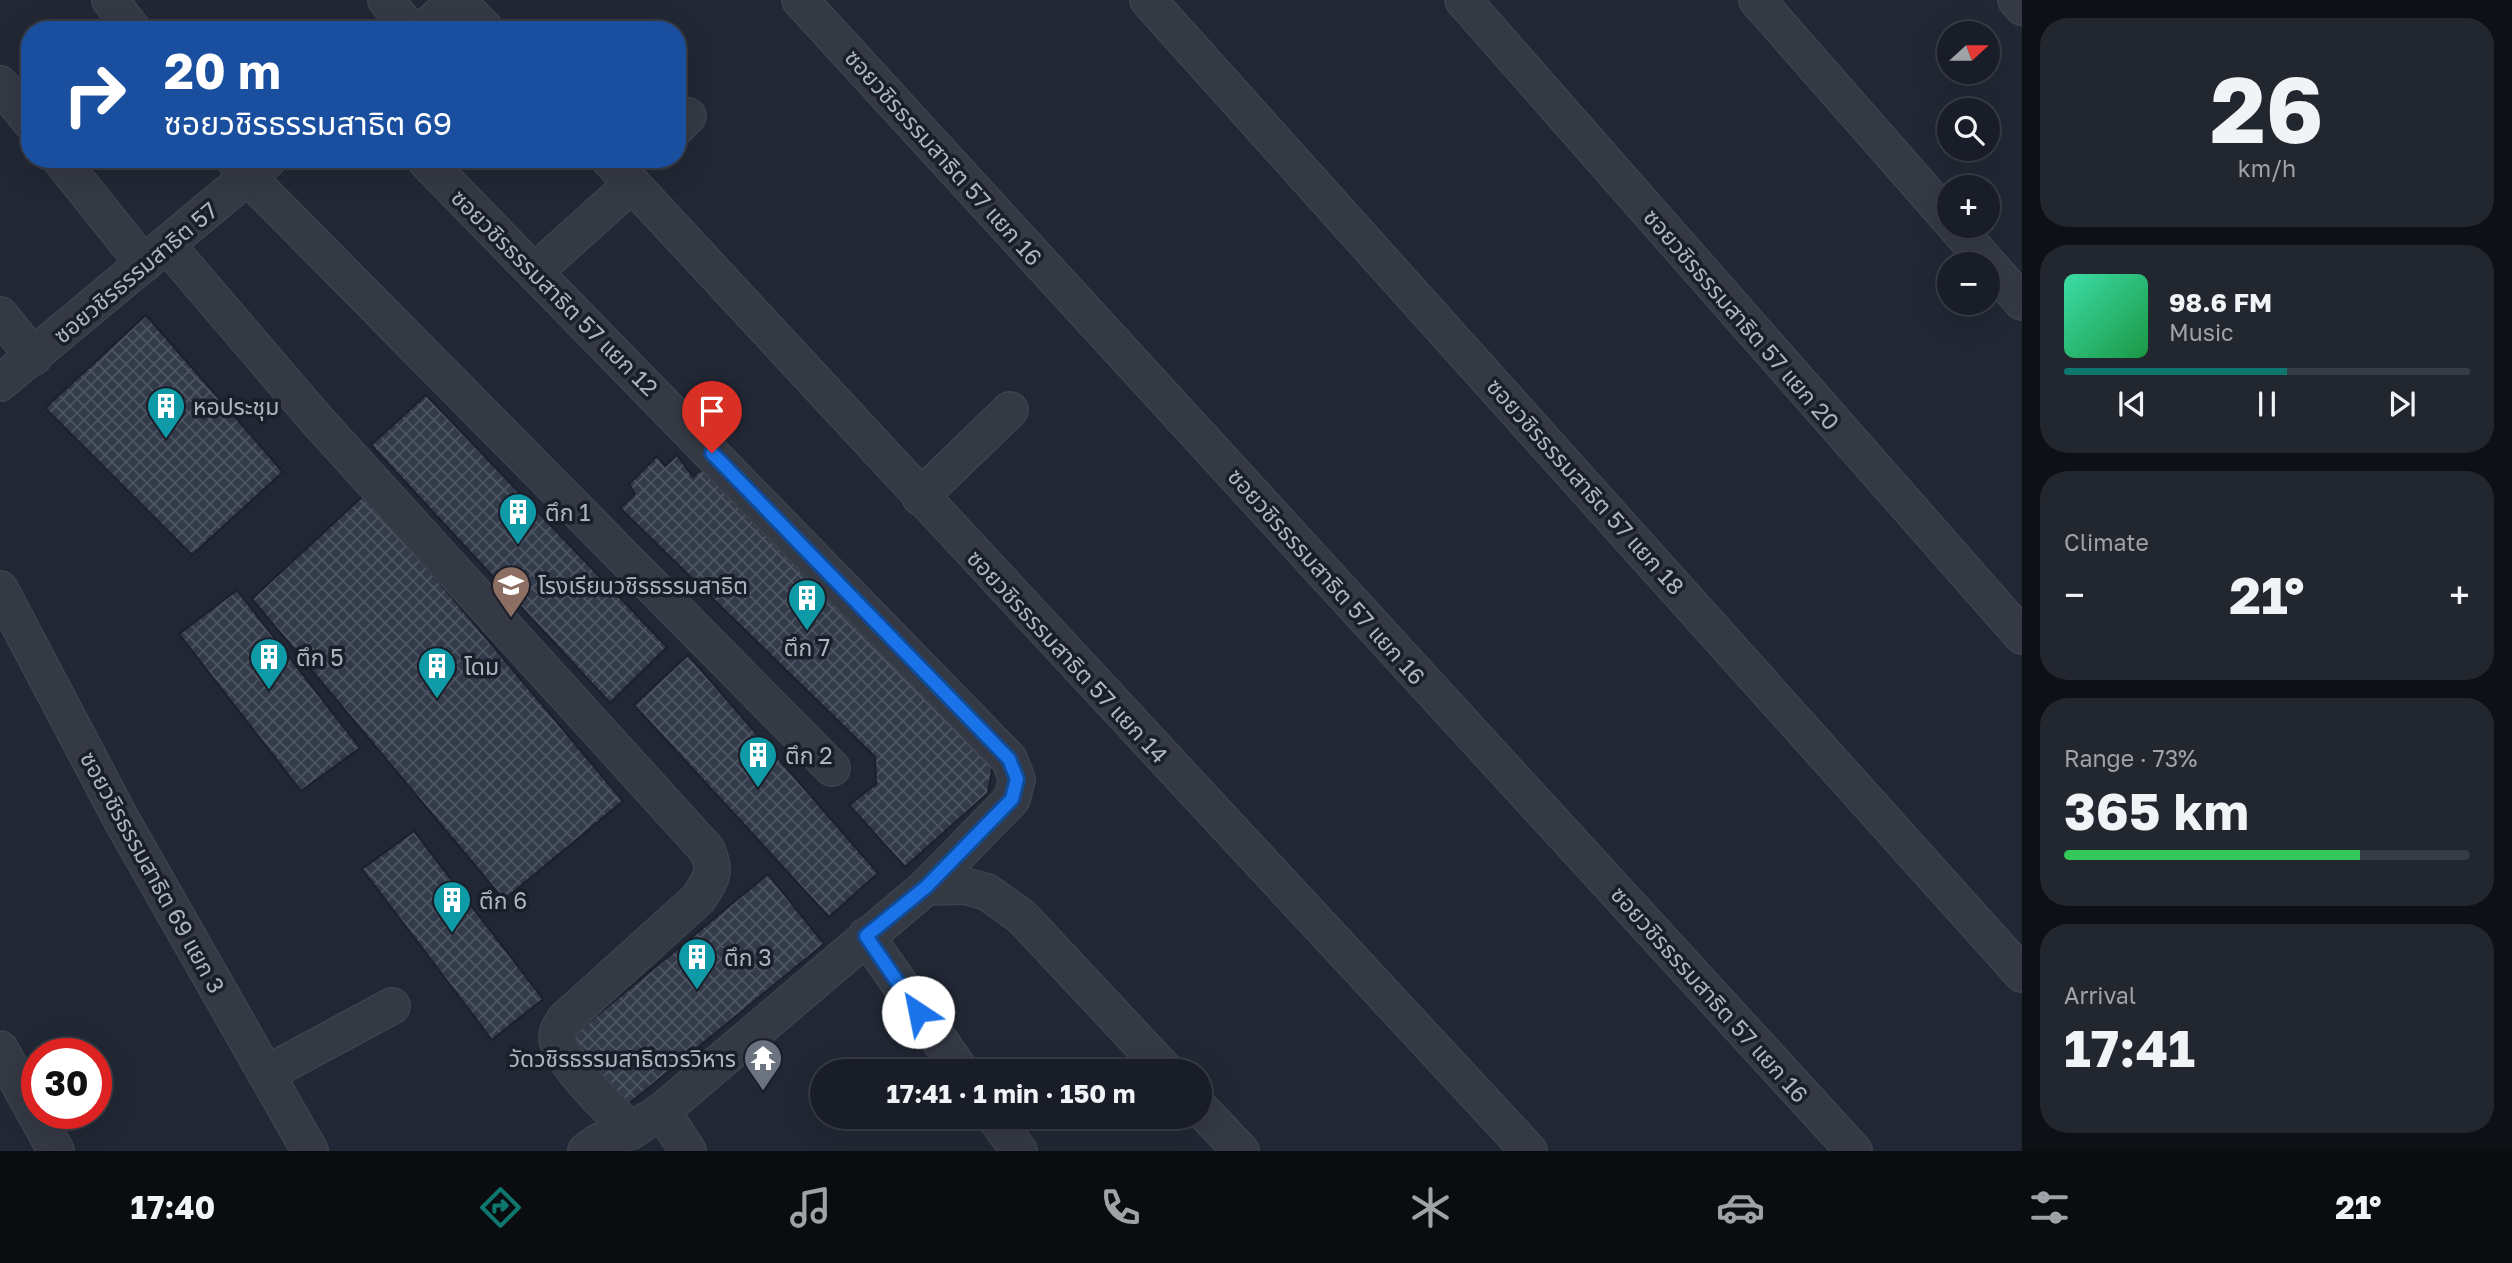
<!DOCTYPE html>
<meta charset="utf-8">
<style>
body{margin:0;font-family:"Golos Text","Noto Sans Thai",sans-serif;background:#22262f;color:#f1f3f6;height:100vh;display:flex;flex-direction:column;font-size:26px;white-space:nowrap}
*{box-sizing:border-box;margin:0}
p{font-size:23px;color:#9fa2a7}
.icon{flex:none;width:38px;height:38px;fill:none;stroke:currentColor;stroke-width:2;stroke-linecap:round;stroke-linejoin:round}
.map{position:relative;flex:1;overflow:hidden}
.drawer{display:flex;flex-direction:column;gap:18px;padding:18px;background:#0e1015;width:490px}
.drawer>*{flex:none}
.hud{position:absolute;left:21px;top:21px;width:665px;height:147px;border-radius:28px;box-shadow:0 7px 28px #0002,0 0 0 2px #373b44;background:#1a4fa0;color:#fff;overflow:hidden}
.needle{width:46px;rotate:69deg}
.fabs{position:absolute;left:1937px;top:21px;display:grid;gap:14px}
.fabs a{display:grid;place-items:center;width:63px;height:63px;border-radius:50%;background:#191d27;box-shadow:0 7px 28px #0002,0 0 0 2px #373b44;font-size:35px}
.speed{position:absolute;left:21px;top:1038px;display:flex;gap:14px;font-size:35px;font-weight:700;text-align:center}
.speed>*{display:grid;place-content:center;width:91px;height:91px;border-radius:50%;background:#191d27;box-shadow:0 7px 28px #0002,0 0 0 2px #373b44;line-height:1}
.speed .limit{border:10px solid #d22;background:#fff;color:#111}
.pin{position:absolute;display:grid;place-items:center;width:60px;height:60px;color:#fff;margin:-72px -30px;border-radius:50% 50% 50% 0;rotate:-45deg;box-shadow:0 0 7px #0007}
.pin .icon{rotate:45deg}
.me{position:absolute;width:77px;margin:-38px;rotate:326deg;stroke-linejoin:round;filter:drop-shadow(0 0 5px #0008)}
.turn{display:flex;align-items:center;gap:24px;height:147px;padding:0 28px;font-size:32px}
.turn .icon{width:91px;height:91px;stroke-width:2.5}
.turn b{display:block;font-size:49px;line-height:60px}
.big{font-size:52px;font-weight:700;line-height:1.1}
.drawer .widget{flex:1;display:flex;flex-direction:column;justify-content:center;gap:10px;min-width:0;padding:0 24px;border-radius:28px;background:#22262f}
.drawer .dial{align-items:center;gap:0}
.dial b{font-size:91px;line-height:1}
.song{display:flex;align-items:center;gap:21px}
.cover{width:84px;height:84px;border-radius:10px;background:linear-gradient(135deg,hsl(160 70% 55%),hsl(140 70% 35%))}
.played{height:7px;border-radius:4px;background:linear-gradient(90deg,#0f766e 55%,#373b44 55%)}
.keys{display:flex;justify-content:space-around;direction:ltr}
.heat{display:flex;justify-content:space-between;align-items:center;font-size:38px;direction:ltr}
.charge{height:10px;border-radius:5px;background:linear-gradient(90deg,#34c759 73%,#373b44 0)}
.trip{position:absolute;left:810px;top:1059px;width:402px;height:70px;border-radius:35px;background:#191d27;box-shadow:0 7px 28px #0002,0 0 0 2px #373b44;font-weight:700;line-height:70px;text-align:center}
.dock{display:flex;height:112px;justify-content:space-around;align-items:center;background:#0a0c10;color:#9fa2a7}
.dock .icon{width:49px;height:49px}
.dock .on{color:#0f766e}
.dock b{font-size:32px;color:#f1f3f6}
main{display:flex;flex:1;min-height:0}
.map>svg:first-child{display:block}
</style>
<main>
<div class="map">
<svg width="2022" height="1151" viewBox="0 0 2022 1151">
<defs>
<pattern id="building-cross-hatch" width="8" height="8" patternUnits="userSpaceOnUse" patternTransform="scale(1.75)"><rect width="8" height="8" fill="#333b4a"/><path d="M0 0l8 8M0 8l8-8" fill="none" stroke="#4e5562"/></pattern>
</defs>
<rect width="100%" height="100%" fill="#212734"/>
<!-- building -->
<g fill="url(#building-cross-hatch)" stroke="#1c202b" stroke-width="2">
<polygon points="146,315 283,472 192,555 45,408"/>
<polygon points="426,395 667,647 610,703 371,445"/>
<polygon points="677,455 693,477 705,466 993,764 988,793 905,867 849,805 876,784 875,757 620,508 635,494 629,484 657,456 665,466"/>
<polygon points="365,494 623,801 504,900 252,599"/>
<polygon points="237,590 360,748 301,791 179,634"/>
<polygon points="688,655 878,873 829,917 634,705"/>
<polygon points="414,831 543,999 492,1040 362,869"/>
<polygon points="768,874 824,944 625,1107 571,1037"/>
</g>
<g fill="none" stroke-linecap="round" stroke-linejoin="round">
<defs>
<g id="minor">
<polyline points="110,0 133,30"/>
<polyline points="386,0 410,30"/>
<polyline points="800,0 1854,1151"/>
<polyline points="1148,0 2022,974"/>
<polyline points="1463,0 2022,636"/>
<polyline points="1757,0 1950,220"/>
<polyline points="2016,0 2022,7"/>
<polyline points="423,30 457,0 486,30"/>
<polyline points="0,84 30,121"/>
<polyline points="677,127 688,116"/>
<polyline points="60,159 144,264"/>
<polyline points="234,159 248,177 832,768"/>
<polyline points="424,159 1009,759 1017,779 1012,799 926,887 662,1111 631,1131 598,1142 586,1151"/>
<polyline points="609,159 1529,1151"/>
<polyline points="1955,226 2022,302"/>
<path d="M167 245 315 418 707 850C717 874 711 878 698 899L565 1019C560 1027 555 1033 558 1043 566 1068 612 1111 631 1131"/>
<polyline points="551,257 632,184"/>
<polyline points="0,315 34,357"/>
<polyline points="0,383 269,159"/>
<polyline points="920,497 1010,410"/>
<polyline points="0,589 121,819 310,1151"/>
<polyline points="926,887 965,886 987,892 1022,917 1166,1071"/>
<polyline points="866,936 961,1071"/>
<polyline points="0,1049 56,1151"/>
<polyline points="266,1074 392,1006"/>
<polyline points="1200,1108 1241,1151"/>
<polyline points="662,1111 688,1151"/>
<polyline points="994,1116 1019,1151"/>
</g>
</defs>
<!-- minor casing -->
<use href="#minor" stroke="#3d424e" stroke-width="38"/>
<!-- minor -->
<use href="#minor" stroke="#343944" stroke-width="35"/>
</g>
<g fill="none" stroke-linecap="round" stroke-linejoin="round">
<defs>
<polyline id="route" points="712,453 1009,759 1017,779 1012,799 926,887 866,936 918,1012"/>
</defs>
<!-- route casing -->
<use href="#route" stroke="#114b97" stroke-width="18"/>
<!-- route -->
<use href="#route" stroke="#1a73e8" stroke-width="12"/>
</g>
<!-- icons -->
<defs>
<symbol id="building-pin" viewBox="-11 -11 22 30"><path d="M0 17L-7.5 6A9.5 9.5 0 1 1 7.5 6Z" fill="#0f9aa8" stroke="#1a1e29"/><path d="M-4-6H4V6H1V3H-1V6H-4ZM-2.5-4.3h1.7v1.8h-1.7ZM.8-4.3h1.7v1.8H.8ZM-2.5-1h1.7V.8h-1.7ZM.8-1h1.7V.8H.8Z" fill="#fff"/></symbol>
<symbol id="school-pin" viewBox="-11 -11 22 30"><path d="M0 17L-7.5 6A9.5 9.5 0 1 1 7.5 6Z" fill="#8d6e63" stroke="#1a1e29"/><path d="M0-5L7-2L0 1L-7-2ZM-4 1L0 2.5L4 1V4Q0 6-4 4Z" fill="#fff"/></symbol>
<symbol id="temple-pin" viewBox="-11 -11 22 30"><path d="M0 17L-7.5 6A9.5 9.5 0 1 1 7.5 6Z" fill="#6b7280" stroke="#1a1e29"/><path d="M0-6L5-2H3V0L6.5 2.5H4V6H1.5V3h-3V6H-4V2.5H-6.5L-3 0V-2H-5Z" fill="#fff"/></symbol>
</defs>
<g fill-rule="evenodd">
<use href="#building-pin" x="144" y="384" width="44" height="60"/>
<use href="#building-pin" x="496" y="490" width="44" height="60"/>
<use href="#school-pin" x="489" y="563" width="44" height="60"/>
<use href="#building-pin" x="785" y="576" width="44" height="60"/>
<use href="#building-pin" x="247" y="635" width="44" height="60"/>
<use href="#building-pin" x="415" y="644" width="44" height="60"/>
<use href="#building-pin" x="736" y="733" width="44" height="60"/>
<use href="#building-pin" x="430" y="878" width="44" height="60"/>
<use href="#building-pin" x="675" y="935" width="44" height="60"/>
<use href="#temple-pin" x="741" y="1036" width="44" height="60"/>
</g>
<g text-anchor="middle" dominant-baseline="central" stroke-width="7" stroke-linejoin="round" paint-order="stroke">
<!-- street labels -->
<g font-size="23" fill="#aeb4c1" stroke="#1a1e29">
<text transform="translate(944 157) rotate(48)">ซอยวชิรธรรมสาธิต 57 แยก 16</text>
<text transform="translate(135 272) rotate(-40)">ซอยวชิรธรรมสาธิต 57</text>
<text transform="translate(555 292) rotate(45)">ซอยวชิรธรรมสาธิต 57 แยก 12</text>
<text transform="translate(1742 319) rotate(49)">ซอยวชิรธรรมสาธิต 57 แยก 20</text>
<text transform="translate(1586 486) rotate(48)">ซอยวชิรธรรมสาธิต 57 แยก 18</text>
<text transform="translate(1327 576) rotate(48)">ซอยวชิรธรรมสาธิต 57 แยก 16</text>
<text transform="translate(1068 656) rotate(47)">ซอยวชิรธรรมสาธิต 57 แยก 14</text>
<text transform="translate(153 872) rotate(61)">ซอยวชิรธรรมสาธิต 69 แยก 3</text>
<text transform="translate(1710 994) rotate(48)">ซอยวชิรธรรมสาธิต 57 แยก 16</text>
</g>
<!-- poi labels -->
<g font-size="23" fill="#aeb4c1" stroke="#1a1e29" text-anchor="start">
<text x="193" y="406">หอประชุม</text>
<text x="545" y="512">ตึก 1</text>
<text x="538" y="585">โรงเรียนวชิรธรรมสาธิต</text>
<text x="807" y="647" text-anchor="middle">ตึก 7</text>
<text x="296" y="657">ตึก 5</text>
<text x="464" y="666">โดม</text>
<text x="785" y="755">ตึก 2</text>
<text x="479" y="900">ตึก 6</text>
<text x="724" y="957">ตึก 3</text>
<text x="736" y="1058" text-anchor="end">วัดวชิรธรรมสาธิตวรวิหาร</text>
</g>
</g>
</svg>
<div class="fabs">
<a><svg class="needle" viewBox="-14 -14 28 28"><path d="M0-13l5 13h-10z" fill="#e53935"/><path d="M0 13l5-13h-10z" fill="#9fa2a7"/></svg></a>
<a><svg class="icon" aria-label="search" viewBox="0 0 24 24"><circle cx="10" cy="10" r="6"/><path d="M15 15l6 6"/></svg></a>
<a>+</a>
<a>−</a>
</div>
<div class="speed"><div class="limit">30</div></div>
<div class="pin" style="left:712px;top:453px;background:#d93025"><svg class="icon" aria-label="arrive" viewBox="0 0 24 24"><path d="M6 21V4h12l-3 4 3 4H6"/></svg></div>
<svg class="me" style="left:918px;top:1012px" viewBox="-20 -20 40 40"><circle r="19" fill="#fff"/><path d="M0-13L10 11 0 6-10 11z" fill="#1a73e8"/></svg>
<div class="trip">17:41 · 1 min · 150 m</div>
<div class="hud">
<div class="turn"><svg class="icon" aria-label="right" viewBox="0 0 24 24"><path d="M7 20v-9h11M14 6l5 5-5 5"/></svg><div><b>20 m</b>ซอยวชิรธรรมสาธิต 69</div></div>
</div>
</div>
<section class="drawer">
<div class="widget dial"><b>26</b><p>km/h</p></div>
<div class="widget">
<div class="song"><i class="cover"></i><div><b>98.6 FM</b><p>Music</p></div></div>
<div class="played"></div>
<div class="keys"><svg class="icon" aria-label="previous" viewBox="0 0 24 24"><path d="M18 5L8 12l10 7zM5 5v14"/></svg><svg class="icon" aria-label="pause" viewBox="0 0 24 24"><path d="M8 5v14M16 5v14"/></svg><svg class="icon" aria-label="next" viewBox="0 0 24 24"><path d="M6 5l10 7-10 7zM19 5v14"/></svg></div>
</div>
<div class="widget"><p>Climate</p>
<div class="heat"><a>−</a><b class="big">21°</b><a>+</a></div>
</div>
<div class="widget"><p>Range · 73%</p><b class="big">365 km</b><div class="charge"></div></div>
<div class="widget"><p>Arrival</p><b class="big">17:41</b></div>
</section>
</main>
<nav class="dock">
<b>17:40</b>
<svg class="icon on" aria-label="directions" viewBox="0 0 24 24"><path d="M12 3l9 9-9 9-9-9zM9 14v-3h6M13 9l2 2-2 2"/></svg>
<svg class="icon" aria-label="music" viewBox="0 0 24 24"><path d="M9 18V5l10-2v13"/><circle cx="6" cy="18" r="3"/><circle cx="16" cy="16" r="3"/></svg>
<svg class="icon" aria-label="phone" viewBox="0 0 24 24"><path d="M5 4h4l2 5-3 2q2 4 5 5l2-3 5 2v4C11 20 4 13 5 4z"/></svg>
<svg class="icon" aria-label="climate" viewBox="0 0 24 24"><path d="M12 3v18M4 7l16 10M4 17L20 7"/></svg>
<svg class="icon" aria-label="car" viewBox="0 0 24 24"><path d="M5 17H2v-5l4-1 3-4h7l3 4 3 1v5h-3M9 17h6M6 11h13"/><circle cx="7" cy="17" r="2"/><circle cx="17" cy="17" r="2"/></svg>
<svg class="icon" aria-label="filters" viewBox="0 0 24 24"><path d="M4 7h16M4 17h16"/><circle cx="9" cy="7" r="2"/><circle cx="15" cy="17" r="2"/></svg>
<b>21°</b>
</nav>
